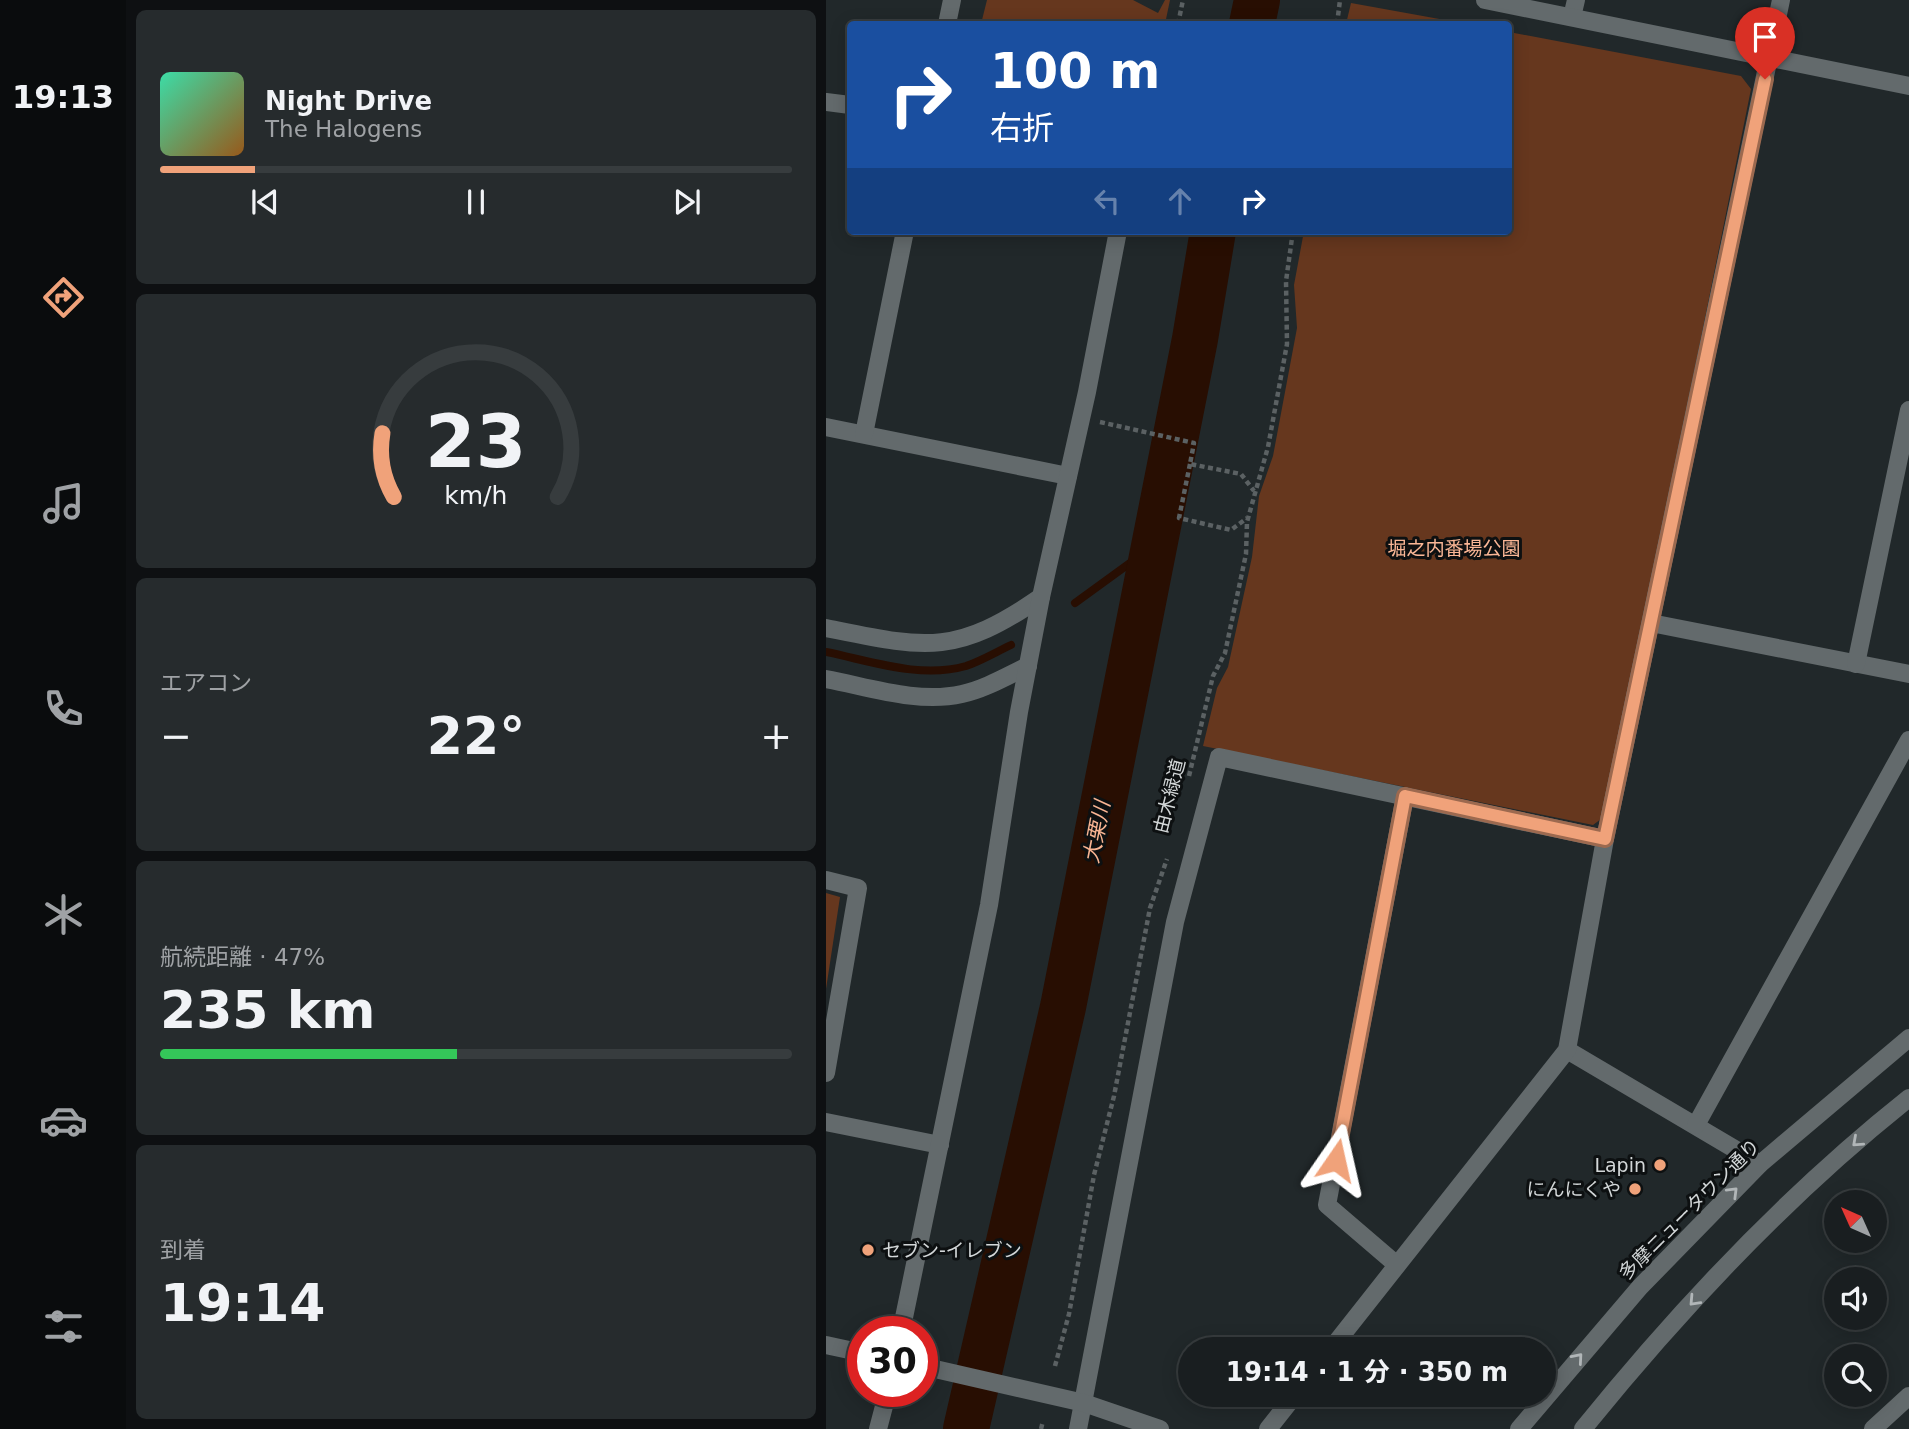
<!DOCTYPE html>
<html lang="ja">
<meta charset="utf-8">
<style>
body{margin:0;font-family:"DejaVu Sans","Noto Sans JP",sans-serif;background:#262b2d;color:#f1f3f6;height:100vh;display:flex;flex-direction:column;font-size:26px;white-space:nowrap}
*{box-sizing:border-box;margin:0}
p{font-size:23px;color:#9fa2a5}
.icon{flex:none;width:38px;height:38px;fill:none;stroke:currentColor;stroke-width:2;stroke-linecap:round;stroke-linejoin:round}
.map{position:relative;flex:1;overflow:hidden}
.drawer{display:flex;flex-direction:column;gap:10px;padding:10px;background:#0e1012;width:700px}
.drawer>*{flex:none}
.banner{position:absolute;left:21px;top:21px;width:665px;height:214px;border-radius:7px;box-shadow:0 4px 18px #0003,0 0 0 2px #373c3e;background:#1a4fa0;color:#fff;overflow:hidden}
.needle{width:46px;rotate:315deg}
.tools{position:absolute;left:998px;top:1190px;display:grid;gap:14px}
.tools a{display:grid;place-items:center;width:63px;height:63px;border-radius:50%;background:#191e20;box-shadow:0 4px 18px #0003,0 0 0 2px #373c3e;font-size:35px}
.speed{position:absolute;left:21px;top:1316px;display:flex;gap:14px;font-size:35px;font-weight:700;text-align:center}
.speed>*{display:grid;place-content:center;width:91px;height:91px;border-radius:50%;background:#191e20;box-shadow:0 4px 18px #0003,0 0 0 2px #373c3e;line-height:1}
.speed .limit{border:10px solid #d22;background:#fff;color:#111}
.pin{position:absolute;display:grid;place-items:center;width:60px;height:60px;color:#fff;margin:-72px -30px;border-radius:50% 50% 50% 0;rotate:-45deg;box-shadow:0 0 7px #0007}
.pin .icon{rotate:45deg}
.me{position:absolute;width:77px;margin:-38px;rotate:11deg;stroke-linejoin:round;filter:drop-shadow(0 0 5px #0008)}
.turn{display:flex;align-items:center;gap:24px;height:147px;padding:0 28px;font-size:32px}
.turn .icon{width:91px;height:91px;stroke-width:2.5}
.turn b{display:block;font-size:49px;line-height:60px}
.lanes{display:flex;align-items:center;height:66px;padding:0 28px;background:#0003;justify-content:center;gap:35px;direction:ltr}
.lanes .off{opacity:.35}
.big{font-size:52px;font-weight:700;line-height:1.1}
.drawer .tile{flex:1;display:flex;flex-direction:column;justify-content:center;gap:10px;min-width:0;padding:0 24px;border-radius:10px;background:#262b2d}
.drawer .dial{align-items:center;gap:0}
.dial svg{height:182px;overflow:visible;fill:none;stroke:#373c3e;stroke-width:7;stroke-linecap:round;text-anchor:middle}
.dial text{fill:#f1f3f6;stroke:none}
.song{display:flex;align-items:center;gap:21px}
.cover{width:84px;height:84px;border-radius:10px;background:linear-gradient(135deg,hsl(160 70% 55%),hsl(30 70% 35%))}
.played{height:7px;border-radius:4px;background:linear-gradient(90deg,#f0a27a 15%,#373c3e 15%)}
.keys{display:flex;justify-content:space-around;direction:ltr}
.heat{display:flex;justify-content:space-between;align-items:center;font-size:38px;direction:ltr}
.charge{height:10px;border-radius:5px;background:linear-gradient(90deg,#34c759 47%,#373c3e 0)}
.trip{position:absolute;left:352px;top:1337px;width:378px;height:70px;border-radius:35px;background:#191e20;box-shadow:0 4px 18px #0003,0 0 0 2px #373c3e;font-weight:700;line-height:70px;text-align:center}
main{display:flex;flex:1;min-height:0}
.tab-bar{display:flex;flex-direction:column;width:126px;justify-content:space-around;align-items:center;background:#0a0c0d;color:#9fa2a5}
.tab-bar .icon{width:49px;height:49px}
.tab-bar .active{color:#f0a27a}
.tab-bar b{font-size:32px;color:#f1f3f6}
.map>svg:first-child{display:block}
</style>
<main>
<nav class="tab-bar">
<b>19:13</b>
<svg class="icon active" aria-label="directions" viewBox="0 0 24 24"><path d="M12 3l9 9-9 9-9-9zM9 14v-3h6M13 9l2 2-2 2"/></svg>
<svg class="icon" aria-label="music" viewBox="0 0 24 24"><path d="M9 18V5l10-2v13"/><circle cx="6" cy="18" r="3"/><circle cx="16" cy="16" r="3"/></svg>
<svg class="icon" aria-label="phone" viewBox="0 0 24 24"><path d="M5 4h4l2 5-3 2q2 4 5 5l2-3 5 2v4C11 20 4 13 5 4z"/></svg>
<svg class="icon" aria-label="climate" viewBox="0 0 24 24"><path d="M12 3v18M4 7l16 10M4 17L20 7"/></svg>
<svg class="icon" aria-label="car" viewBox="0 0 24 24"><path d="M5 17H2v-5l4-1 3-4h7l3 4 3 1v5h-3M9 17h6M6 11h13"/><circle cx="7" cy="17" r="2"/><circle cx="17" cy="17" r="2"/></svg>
<svg class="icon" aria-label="filters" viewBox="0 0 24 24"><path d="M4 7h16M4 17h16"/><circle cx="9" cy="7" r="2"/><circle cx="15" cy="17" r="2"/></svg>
</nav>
<section class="drawer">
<div class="tile">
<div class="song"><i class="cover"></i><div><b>Night Drive</b><p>The Halogens</p></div></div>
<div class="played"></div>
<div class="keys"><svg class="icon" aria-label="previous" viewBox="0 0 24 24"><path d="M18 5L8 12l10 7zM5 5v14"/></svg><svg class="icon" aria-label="pause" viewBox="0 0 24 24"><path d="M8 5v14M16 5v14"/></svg><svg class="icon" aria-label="next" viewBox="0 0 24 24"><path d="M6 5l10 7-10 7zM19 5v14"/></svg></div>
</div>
<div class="tile dial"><svg viewBox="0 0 100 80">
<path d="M14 69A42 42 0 1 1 86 69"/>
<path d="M14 69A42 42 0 0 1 9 41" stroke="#f0a27a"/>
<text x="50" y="56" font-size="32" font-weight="700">23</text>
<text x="50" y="72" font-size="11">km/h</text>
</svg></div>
<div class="tile"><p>エアコン</p>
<div class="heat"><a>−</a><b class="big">22°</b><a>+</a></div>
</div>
<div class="tile"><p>航続距離 · 47%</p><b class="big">235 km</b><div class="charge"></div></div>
<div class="tile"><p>到着</p><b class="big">19:14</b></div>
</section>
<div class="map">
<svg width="1083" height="1429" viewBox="0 0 1083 1429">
<rect width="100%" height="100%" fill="#21282a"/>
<!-- green -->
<g fill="#66371e">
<polygon points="161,0 307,0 332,13 339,0 344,0 339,24 155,24"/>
<polygon points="525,3 641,24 520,24"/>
<polygon points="683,32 915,76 925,89 779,816 767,825 377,746 391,688 402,667 426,557 433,496 447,456 471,328 468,285 478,231 682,231"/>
<polygon points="0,893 14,897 0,989"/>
</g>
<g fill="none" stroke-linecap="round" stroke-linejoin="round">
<!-- stream -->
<g stroke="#280e02" stroke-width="8">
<polyline points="249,603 326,547"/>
<path d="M0 652C45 661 94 679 140 666 155 661 170 652 185 645"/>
</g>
<!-- river -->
<g stroke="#280e02" stroke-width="46">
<polyline points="426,24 431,0"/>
<polyline points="140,1429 237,1007 369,339 387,231"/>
</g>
<!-- path -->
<g stroke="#5b6163" stroke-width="4.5" stroke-dasharray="5 3.5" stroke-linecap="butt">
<polyline points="352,24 357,0"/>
<polyline points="511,24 514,0"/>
<polyline points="274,422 368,443 364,464 415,474 428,491"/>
<polyline points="364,464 353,518 405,530 421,518"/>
<polyline points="363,776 387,676 399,653 420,554 421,522 442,447 461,344 460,281 467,231"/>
<polyline points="229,1366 243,1314 268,1175 288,1096 324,908 341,859"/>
<polyline points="215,1429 217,1421"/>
</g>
<!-- street -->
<g stroke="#636a6c" stroke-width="18">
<polyline points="746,17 750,0"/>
<polyline points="121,24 126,0"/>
<polyline points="0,102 24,105"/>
<polyline points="0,427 242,476"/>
<polyline points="38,434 79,231"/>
<polyline points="825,623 1083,674"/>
<path d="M0 628C99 648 128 657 215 597"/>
<polyline points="1030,664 1083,410"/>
<path d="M0 679C43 687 92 704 136 694 159 689 181 676 202 666"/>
<polyline points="0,880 32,888 0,1073"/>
<polyline points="741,1050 934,1164"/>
<polyline points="0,1122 114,1145"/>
<polyline points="870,1125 1083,740"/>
<polyline points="571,1265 501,1205 579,796"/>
<polyline points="75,1332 163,905 193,712 215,597 261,392 292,231"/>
<polyline points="505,1349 741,1050 779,839"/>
<polyline points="52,1429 62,1391"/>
<polyline points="252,1429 349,922 393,757 779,839 955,0"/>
<polyline points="442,1429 469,1395"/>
<polyline points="1047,1429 1083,1396"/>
</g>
<!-- secondary -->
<g stroke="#636a6c" stroke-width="18">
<polyline points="659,0 1083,86"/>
<polyline points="0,1345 37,1353"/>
<polyline points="96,1366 258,1403 334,1429"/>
<polyline points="693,1429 814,1287 934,1164 1083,1038"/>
<path d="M757 1429C854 1309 962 1194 1083 1098"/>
</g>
</g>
<!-- one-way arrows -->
<defs><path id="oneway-chevron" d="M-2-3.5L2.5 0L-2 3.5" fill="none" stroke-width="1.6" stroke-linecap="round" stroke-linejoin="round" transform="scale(1.75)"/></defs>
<g stroke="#b1b6b8">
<use href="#oneway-chevron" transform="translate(1031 1142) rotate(138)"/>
<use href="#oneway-chevron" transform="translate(907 1192) rotate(-45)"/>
<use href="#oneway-chevron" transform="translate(868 1301) rotate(133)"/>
<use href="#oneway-chevron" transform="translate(752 1358) rotate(-49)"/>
</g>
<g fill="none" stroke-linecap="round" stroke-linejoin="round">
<defs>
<polyline id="route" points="510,1160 579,796 779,839 939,79"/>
</defs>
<!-- route casing -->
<use href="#route" stroke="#9c694f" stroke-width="18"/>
<!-- route -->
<use href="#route" stroke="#f0a27a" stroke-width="12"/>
</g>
<!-- markers -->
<g fill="#f0a27a" stroke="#0d1011" stroke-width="2.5">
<circle cx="834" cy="1165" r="7"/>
<circle cx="809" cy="1189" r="7"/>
<circle cx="42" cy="1250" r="7"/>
</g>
<g text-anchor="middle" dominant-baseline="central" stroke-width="6" stroke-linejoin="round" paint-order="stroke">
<!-- park labels -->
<g font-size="19" fill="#fbb796" stroke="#0d1011">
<text x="628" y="548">堀之内番場公園</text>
</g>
<!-- street labels -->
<g font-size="19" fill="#d3d7d8" stroke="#0d1011">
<text transform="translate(343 796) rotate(-76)">由木緑道</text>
<text transform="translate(863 1209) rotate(-45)">多摩ニュータウン通り</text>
</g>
<!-- poi labels -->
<g font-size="19" fill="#d3d7d8" stroke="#0d1011" text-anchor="end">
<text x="820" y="1165">Lapin</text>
<text x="795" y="1189">にんにくや</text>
<text x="56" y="1250" text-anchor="start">セブン-イレブン</text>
</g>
<!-- water labels -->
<g font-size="21" font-style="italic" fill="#f9b593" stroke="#0d1011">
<text transform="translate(271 832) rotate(-79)">大栗川</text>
</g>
</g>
</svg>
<div class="tools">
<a><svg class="needle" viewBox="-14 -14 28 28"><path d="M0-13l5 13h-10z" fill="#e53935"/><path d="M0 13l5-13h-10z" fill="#9fa2a5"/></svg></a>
<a><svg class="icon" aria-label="sound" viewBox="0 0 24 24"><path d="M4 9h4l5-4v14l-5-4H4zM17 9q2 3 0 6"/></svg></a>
<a><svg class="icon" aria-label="search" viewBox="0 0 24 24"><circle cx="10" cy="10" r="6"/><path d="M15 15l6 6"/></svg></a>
</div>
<div class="speed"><div class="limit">30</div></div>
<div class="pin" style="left:939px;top:79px;background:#d93025"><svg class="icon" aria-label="arrive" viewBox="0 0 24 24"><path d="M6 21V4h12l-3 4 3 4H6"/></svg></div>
<svg class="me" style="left:510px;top:1160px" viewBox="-20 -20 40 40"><path d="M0-17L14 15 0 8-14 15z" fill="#f0a27a" stroke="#fff" stroke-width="4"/></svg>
<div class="trip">19:14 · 1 分 · 350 m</div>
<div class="banner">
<div class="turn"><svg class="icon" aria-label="right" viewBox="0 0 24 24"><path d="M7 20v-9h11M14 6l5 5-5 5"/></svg><div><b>100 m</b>右折</div></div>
<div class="lanes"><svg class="icon off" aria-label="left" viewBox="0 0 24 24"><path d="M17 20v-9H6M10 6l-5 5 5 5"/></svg><svg class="icon off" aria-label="ahead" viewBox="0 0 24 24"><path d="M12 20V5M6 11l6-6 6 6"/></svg><svg class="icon" aria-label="right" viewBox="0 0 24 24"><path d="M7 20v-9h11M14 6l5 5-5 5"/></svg></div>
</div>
</div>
</main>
